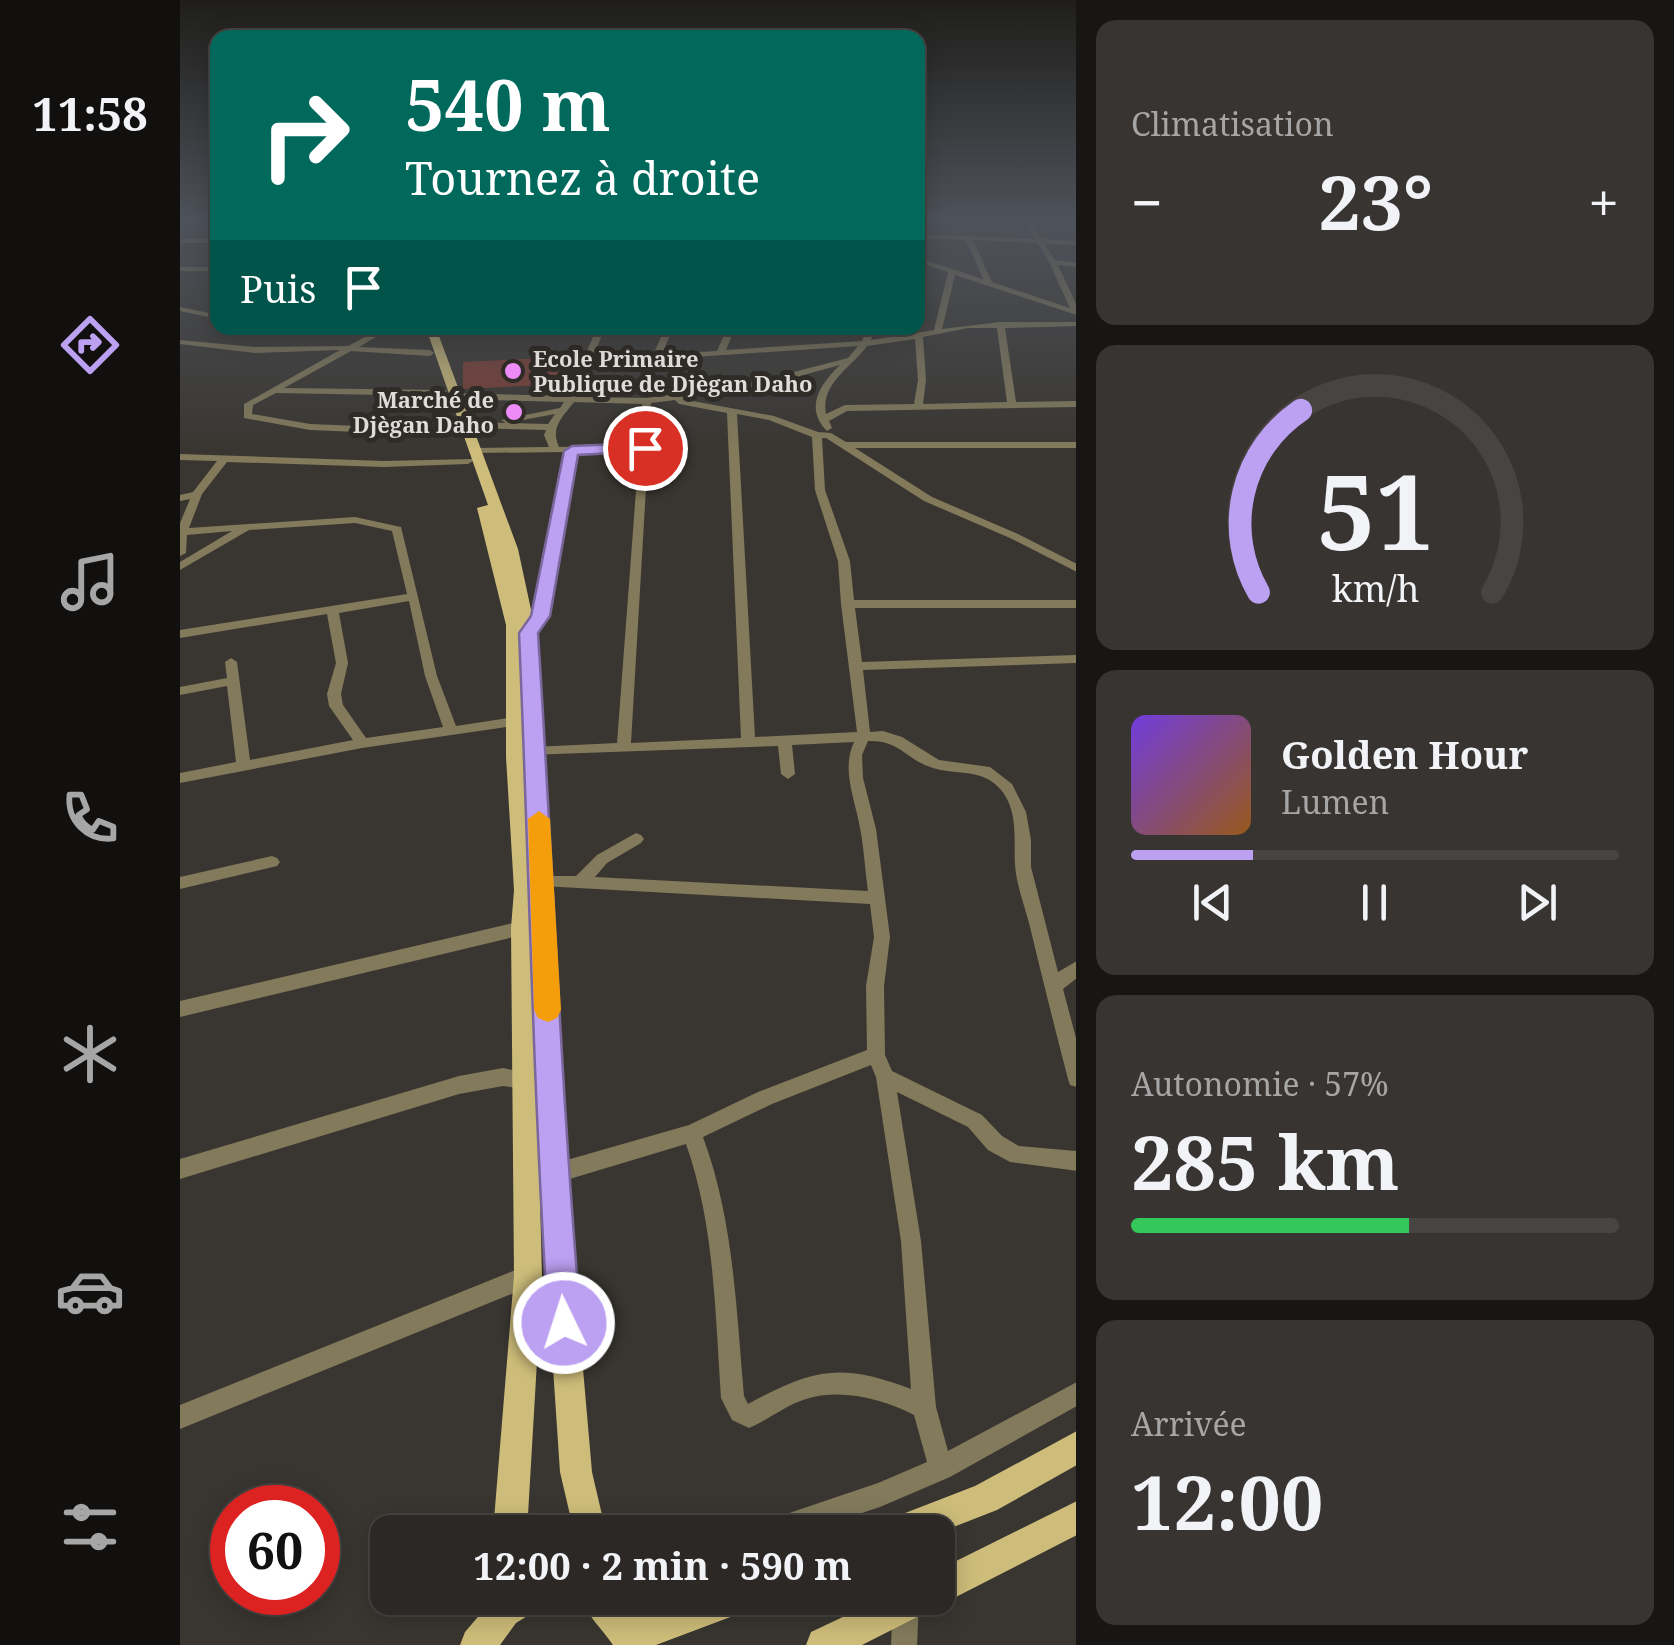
<!DOCTYPE html>
<html lang="fr">
<meta charset="utf-8">
<style>
body{margin:0;font-family:"Noto Serif",serif;background:#373432;color:#f1f3f6;height:100vh;display:flex;flex-direction:column;font-size:38px;white-space:nowrap}
*{box-sizing:border-box;margin:0}
p{font-size:32px;color:#a6a6a7}
.icon{flex:none;width:55px;height:55px;fill:none;stroke:currentColor;stroke-width:2;stroke-linecap:round;stroke-linejoin:round}
.map{position:relative;flex:1;overflow:hidden}
.sheet{display:flex;flex-direction:column;gap:20px;padding:20px;background:#181614;width:598px}
.sheet>*{flex:none}
.hud{position:absolute;left:30px;top:30px;width:715px;height:305px;border-radius:20px;box-shadow:0 5px 25px #0003,0 0 0 2px #474442;background:#00695c;color:#fff;overflow:hidden}
.speed{position:absolute;left:30px;top:1485px;display:flex;gap:20px;font-size:50px;font-weight:700;text-align:center}
.speed>*{display:grid;place-content:center;width:130px;height:130px;border-radius:50%;background:#2b2825;box-shadow:0 5px 25px #0003,0 0 0 2px #474442;line-height:1}
.speed .limit{border:15px solid #d22;background:#fff;color:#111}
.pin{position:absolute;display:grid;place-items:center;width:85px;height:85px;color:#fff;margin:-42px;border:5px solid #fff;border-radius:50%;box-shadow:0 2px 10px #0007}
.me{position:absolute;width:110px;margin:-55px;rotate:356deg;stroke-linejoin:round;filter:drop-shadow(0 0 8px #0008)}
.turn{display:flex;align-items:center;gap:35px;height:210px;padding:0 30px;font-size:45px}
.turn .icon{width:130px;height:130px;stroke-width:2.5}
.turn b{display:block;font-size:70px;line-height:85px}
.then{display:flex;align-items:center;height:95px;padding:0 30px;background:#0003;gap:20px;font-size:38px}
.big{font-size:75px;font-weight:700;line-height:1.1}
.sheet .widget{flex:1;display:flex;flex-direction:column;justify-content:center;gap:15px;min-width:0;padding:0 35px;border-radius:20px;background:#373432}
.sheet .dial{align-items:center;gap:0}
.dial svg{height:260px;overflow:visible;fill:none;stroke:#474442;stroke-width:7;stroke-linecap:round;text-anchor:middle}
.dial text{fill:#f1f3f6;stroke:none}
.song{display:flex;align-items:center;gap:30px}
.cover{width:120px;height:120px;border-radius:15px;background:linear-gradient(135deg,hsl(260 70% 55%),hsl(30 70% 35%))}
.played{height:10px;border-radius:5px;background:linear-gradient(90deg,#bca0f2 25%,#474442 25%)}
.keys{display:flex;justify-content:space-around;direction:ltr}
.heat{display:flex;justify-content:space-between;align-items:center;font-size:55px;direction:ltr}
.charge{height:15px;border-radius:8px;background:linear-gradient(90deg,#34c759 57%,#474442 0)}
.trip{position:absolute;left:190px;top:1515px;width:585px;height:100px;border-radius:20px;background:#2b2825;box-shadow:0 5px 25px #0003,0 0 0 2px #474442;font-weight:700;line-height:100px;text-align:center}
main{display:flex;flex:1;min-height:0}
.menu{display:flex;flex-direction:column;width:180px;justify-content:space-around;align-items:center;background:#11100f;color:#a6a6a7}
.menu .icon{width:70px;height:70px}
.menu .on{color:#bca0f2}
.menu b{font-size:45px;color:#f1f3f6}
.map>svg:first-child{display:block}
</style>
<main>
<nav class="menu">
<b>11:58</b>
<svg class="icon on" aria-label="directions" viewBox="0 0 24 24"><path d="M12 3l9 9-9 9-9-9zM9 14v-3h6M13 9l2 2-2 2"/></svg>
<svg class="icon" aria-label="music" viewBox="0 0 24 24"><path d="M9 18V5l10-2v13"/><circle cx="6" cy="18" r="3"/><circle cx="16" cy="16" r="3"/></svg>
<svg class="icon" aria-label="phone" viewBox="0 0 24 24"><path d="M5 4h4l2 5-3 2q2 4 5 5l2-3 5 2v4C11 20 4 13 5 4z"/></svg>
<svg class="icon" aria-label="climate" viewBox="0 0 24 24"><path d="M12 3v18M4 7l16 10M4 17L20 7"/></svg>
<svg class="icon" aria-label="car" viewBox="0 0 24 24"><path d="M5 17H2v-5l4-1 3-4h7l3 4 3 1v5h-3M9 17h6M6 11h13"/><circle cx="7" cy="17" r="2"/><circle cx="17" cy="17" r="2"/></svg>
<svg class="icon" aria-label="filters" viewBox="0 0 24 24"><path d="M4 7h16M4 17h16"/><circle cx="9" cy="7" r="2"/><circle cx="15" cy="17" r="2"/></svg>
</nav>
<div class="map">
<svg width="897" height="1645" viewBox="0 0 897 1645">
<rect width="100%" height="100%" fill="#393631"/>
<!-- green -->
<polygon fill="#793d34" points="382,357 386,384 283,389 283,362"/>
<g fill="none" stroke-linecap="round" stroke-linejoin="round">
<!-- minor -->
<g fill="#827a5b" fill-rule="evenodd">
<polygon points="38,220 38,224 2,222 3,220"/>
<path d="M844 220H851L862 239 897 241V245L865 244 875 260 897 263V267L878 265 897 306V315L775 275 762 329 820 322H897V326L825 328 836 402 897 401V407L667 411 649 421 652 428 647 431C624 408 640 384 660 365L568 390 502 399 594 416 638 432 651 433 666 442H897V448H675L752 497 838 534 897 564V572L830 538 744 501 646 438H642L645 490 670 561 674 600H897V608H675L682 662 897 655V663L683 670 690 732 703 731 722 737 759 760 810 767 832 784 846 812 851 840V867L878 972 897 961V978L883 989 897 1042V1087L890 1085 888 1079C875 1029 863 981 851 931 846 909 836 885 835 864 834 839 838 810 821 790 802 767 775 776 750 767 725 758 719 740 688 741L682 755 683 778 696 829 710 937 704 986 705 1055 712 1071 802 1115 822 1136 839 1146 897 1151V1171L830 1162 808 1150 788 1127 717 1092 741 1241 756 1407 768 1451 897 1382V1406L770 1477 700 1507 625 1532H577L580 1523 698 1483 747 1462 734 1415C704 1399 660 1388 626 1399 606 1405 588 1420 569 1428L552 1420 541 1398C535 1313 535 1226 506 1144L373 1184 366 1181 363 1174 366 1167 373 1164 509 1125 578 1092 687 1050 686 986 694 937 690 904 362 886 356 884 354 880 356 876H396L417 855 456 833 461 835 464 839 461 843 427 863 415 877 688 891C685 870 684 848 680 828 675 799 661 770 674 742L612 745 615 774 608 779 601 774 598 746 348 755 346 752 348 749 353 747 437 743 459 451 397 452 367 616 352 636 348 637 342 633 355 616 387 452 294 453 292 451 297 448 369 447 364 435 366 430 287 428 282 425 287 422 368 424 375 414 326 423 321 420 380 408 384 402 267 399 263 396 96 393 73 405 72 414 130 424 277 430 282 433 277 436 130 430 64 418V404L160 350 75 353 0 344V340L75 347 168 346 202 328H211L179 347 250 350 254 353 250 356 171 351 104 388 265 390 269 393 388 396 402 364 400 362 403 360 417 328H425L412 359 473 355 485 328H493L482 354 537 351 547 328H555L546 350 682 341 687 328H695L691 340 754 330 768 272 738 262V258L803 279 786 240 738 238V234L855 239ZM793 240 858 243 869 262 890 308 812 282ZM788 328H817L827 402 743 404 746 380 743 337ZM735 339 738 380 734 404 665 405 646 414C640 383 672 367 687 346ZM678 346 668 358 568 384 467 398 397 397 410 364ZM495 400 499 404 547 413 561 738 451 743 471 403ZM394 402 462 404 459 445 379 447C370 427 382 418 394 402ZM557 414 589 420 632 437 635 490 658 561 661 604 677 732 575 737ZM691 1065 696 1077 721 1241 731 1389C660 1362 633 1369 568 1404L564 1396C556 1308 554 1221 523 1137L592 1104Z"/>
<polygon points="891,220 897,220 897,223"/>
<rect x="0" y="239" width="38" height="4"/>
<rect x="0" y="267" width="38" height="4"/>
<polygon points="0,307 38,315 38,319 0,311"/>
<polygon points="76,328 90,328 118,333 178,330 182,332 178,334 118,337"/>
<path d="M0 454 204 461 292 459 293 461 288 464 204 467 47 462 22 494 9 528 175 517 221 527 257 676 276 726 335 717 340 719 342 722 340 725 182 748 0 783V773L56 762 47 686 0 695V687L47 678 45 662 51 658 57 662 70 760 173 740 149 706 147 694 156 663 147 614 0 638V630L227 594 212 531 175 523 69 530 0 570V562L52 531 7 535 6 553 0 556V523L10 499 0 501V495L13 492 37 461 0 460ZM229 601 245 676 263 727 186 738 163 705 161 694 168 663 159 613Z"/>
<polygon points="92,856 97,858 100,862 97,866 0,889 0,877"/>
<polygon points="342,921 348,923 350,928 348,933 342,935 0,1017 0,1001"/>
<polygon points="323,1068 352,1074 354,1080 352,1086 345,1089 323,1086 279,1094 0,1179 0,1159 279,1076"/>
<polygon points="348,1265 356,1268 359,1276 356,1284 0,1429 0,1405"/>
<polygon points="716,1598 736,1598 739,1604 737,1645 711,1645 713,1604"/>
</g>
<!-- major -->
<g fill="#cebd7a" fill-rule="evenodd">
<polygon points="246,328 256,328 338,549 356,633 377,953 386,1174 412,1472 426,1532 394,1532 380,1472 360,1174 353,923 362,1276 347,1532 313,1532 334,1276 331,928 334,890 326,757 326,625 297,508 308,505"/>
<polygon points="897,1431 897,1465 817,1510 758,1533 703,1532 707,1520 795,1486"/>
<polygon points="897,1501 897,1535 770,1600 754,1604 751,1610 682,1645 626,1645 631,1632 703,1598 758,1598 758,1570"/>
<polygon points="314,1598 362,1598 357,1610 336,1623 320,1645 280,1645 285,1632"/>
<path d="M400 1598H442L456 1617 511 1598H574L569 1610 476 1645H433C422 1629 407 1615 400 1598Z"/>
</g>
</g>
<!-- sky -->
<linearGradient id="sky" x2="0" y2="1"><stop stop-color="#1f1e1b"/><stop offset="0.49" stop-color="#4e525a"/><stop offset="1" stop-color="#4e525a" stop-opacity="0"/></linearGradient>
<rect width="897" height="451" fill="url(#sky)"/>
<!-- route -->
<path fill="#bca0f2" stroke="#7a689d" stroke-width="2.5" d="M465 443 472 448 470 451 398 455 370 616 358 633C373 863 381 1093 401 1323L396 1335 384 1339 373 1335 368 1323C353 1093 349 863 339 633L351 616 384 451 392 446Z"/>
<!-- slow -->
<polygon fill="#f59e0b" points="359,811 370,819 381,1010 377,1018 368,1022 358,1018 354,1010 348,819"/>
<!-- markers -->
<g fill="#ed8cf9" stroke="#2f2c28" stroke-width="4">
<circle cx="333" cy="371" r="10"/>
<circle cx="334" cy="412" r="10"/>
</g>
<g text-anchor="middle" dominant-baseline="central" stroke-width="10" stroke-linejoin="round" paint-order="stroke">
<!-- far-poi labels -->
<g font-size="22" font-weight="bold" fill="#dfddda" stroke="#2f2c28" text-anchor="start">
<text x="353" y="358">Ecole Primaire<tspan x="353" dy="25">Publique de Djègan Daho</tspan></text>
<text x="314" y="399" text-anchor="end">Marché de<tspan x="314" dy="25">Djègan Daho</tspan></text>
</g>
</g>
</svg>
<div class="speed"><div class="limit">60</div></div>
<div class="pin" style="left:465px;top:448px;background:#d93025"><svg class="icon" aria-label="arrive" viewBox="0 0 24 24"><path d="M6 21V4h12l-3 4 3 4H6"/></svg></div>
<svg class="me" style="left:384px;top:1323px" viewBox="-20 -20 40 40"><circle r="17" fill="#bca0f2" stroke="#fff" stroke-width="3"/><path d="M0-11L8 9 0 5-8 9z" fill="#fff"/></svg>
<div class="trip">12:00 · 2 min · 590 m</div>
<div class="hud">
<div class="turn"><svg class="icon" aria-label="right" viewBox="0 0 24 24"><path d="M7 20v-9h11M14 6l5 5-5 5"/></svg><div><b>540 m</b>Tournez à droite</div></div>
<div class="then">Puis<svg class="icon" aria-label="arrive" viewBox="0 0 24 24"><path d="M6 21V4h12l-3 4 3 4H6"/></svg></div>
</div>
</div>
<section class="sheet">
<div class="widget"><p>Climatisation</p>
<div class="heat"><a>−</a><b class="big">23°</b><a>+</a></div>
</div>
<div class="widget dial"><svg viewBox="0 0 100 80">
<path d="M14 69A42 42 0 1 1 86 69"/>
<path d="M14 69A42 42 0 0 1 27 13" stroke="#bca0f2"/>
<text x="50" y="56" font-size="32" font-weight="700">51</text>
<text x="50" y="72" font-size="11">km/h</text>
</svg></div>
<div class="widget">
<div class="song"><i class="cover"></i><div><b>Golden Hour</b><p>Lumen</p></div></div>
<div class="played"></div>
<div class="keys"><svg class="icon" aria-label="previous" viewBox="0 0 24 24"><path d="M18 5L8 12l10 7zM5 5v14"/></svg><svg class="icon" aria-label="pause" viewBox="0 0 24 24"><path d="M8 5v14M16 5v14"/></svg><svg class="icon" aria-label="next" viewBox="0 0 24 24"><path d="M6 5l10 7-10 7zM19 5v14"/></svg></div>
</div>
<div class="widget"><p>Autonomie · 57%</p><b class="big">285 km</b><div class="charge"></div></div>
<div class="widget"><p>Arrivée</p><b class="big">12:00</b></div>
</section>
</main>
